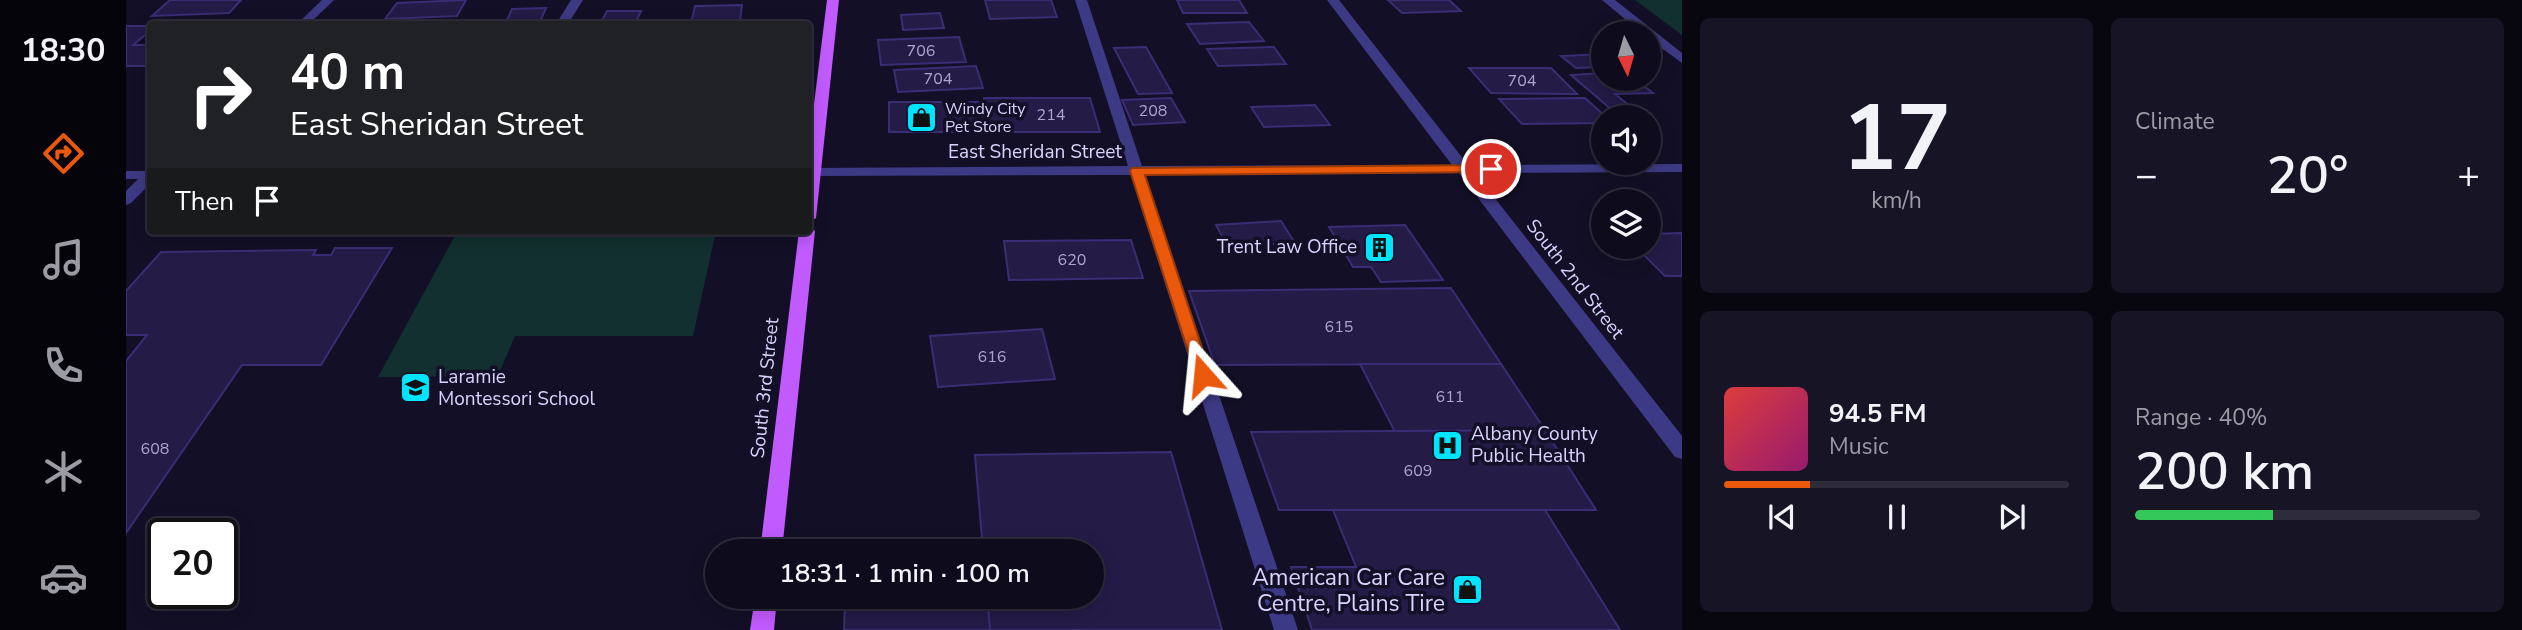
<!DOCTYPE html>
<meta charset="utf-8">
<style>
body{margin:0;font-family:"Nunito Sans",sans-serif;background:#171425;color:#f1f3f6;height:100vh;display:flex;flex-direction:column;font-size:26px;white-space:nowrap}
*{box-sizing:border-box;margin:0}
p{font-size:23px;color:#9b9ba3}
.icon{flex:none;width:38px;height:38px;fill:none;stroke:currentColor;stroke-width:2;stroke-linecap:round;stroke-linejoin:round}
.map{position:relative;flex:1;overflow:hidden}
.details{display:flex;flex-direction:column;gap:18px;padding:18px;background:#08060f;width:840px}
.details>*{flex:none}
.guide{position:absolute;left:21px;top:21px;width:665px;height:214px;border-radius:7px;box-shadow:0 4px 18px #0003,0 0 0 2px #2e2b3b;background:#202124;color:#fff;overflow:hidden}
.needle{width:46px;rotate:175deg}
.controls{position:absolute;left:1465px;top:21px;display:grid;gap:14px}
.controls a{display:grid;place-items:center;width:70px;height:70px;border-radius:50%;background:#0e0b1c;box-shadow:0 4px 18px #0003,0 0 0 2px #2e2b3b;font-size:35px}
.speed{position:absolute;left:21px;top:518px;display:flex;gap:14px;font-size:35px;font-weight:700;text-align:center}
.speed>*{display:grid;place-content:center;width:91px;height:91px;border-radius:50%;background:#0e0b1c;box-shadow:0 4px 18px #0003,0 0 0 2px #2e2b3b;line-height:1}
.speed .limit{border:4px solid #111;border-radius:10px;background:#fff;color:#111}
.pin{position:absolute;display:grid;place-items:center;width:60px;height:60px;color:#fff;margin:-30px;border:4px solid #fff;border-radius:50%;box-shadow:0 2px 7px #0007}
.me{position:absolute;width:77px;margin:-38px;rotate:342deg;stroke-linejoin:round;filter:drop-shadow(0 0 5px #0008)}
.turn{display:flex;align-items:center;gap:24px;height:147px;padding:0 28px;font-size:32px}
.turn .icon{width:91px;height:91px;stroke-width:2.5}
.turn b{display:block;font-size:49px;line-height:60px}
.then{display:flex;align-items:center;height:66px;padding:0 28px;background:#0003;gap:14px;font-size:26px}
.big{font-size:52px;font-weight:600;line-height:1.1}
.details .card{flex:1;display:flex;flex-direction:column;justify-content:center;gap:10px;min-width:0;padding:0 24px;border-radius:10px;background:#171425}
.details .dial{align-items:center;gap:0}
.dial b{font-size:91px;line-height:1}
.song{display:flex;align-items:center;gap:21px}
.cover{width:84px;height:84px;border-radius:10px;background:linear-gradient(135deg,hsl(0 70% 55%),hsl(320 70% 35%))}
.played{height:7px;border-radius:4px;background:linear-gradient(90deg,#ea580c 25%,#2e2b3b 25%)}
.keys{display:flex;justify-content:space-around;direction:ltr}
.heat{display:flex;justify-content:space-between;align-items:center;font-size:38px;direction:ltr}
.charge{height:10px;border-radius:5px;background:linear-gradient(90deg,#34c759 40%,#2e2b3b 0)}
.details .tiles{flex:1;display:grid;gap:18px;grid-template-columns:repeat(2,1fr)}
.trip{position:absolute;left:579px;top:539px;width:399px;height:70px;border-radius:35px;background:#0e0b1c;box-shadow:0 4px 18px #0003,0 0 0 2px #2e2b3b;font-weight:600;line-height:70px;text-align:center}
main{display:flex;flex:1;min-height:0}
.menu{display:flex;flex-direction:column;width:126px;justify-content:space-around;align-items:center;background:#06040b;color:#9b9ba3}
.menu .icon{width:49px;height:49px}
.menu .active{color:#ea580c}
.menu b{font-size:32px;color:#f1f3f6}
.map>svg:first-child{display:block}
</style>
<main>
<nav class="menu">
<b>18:30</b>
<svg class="icon active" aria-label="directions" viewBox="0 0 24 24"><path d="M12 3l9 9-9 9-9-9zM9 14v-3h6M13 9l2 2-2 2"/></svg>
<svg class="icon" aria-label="music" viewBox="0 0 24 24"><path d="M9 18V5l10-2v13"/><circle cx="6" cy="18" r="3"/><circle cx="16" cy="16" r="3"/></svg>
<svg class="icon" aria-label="phone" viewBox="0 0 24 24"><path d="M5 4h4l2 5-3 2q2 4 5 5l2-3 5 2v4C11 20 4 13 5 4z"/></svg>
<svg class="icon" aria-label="climate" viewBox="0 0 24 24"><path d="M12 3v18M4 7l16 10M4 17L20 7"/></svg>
<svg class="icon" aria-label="car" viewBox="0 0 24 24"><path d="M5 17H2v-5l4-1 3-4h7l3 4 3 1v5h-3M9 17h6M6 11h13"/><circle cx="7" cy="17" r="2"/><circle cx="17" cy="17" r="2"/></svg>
</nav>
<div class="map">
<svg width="1556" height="630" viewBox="0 0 1556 630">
<rect width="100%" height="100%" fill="#130f26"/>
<!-- green -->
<g fill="#12302f">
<polygon points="1509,0 1556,0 1556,35"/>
<polygon points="590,231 567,336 389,336 372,376 252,377 331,232"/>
</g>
<!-- building -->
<g fill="#241b47" stroke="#3b2d73" stroke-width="2">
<polygon points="44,0 115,0 103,13 26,16"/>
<polygon points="340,0 331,16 259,19 271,3"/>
<polygon points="859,0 925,0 931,17 864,19"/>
<polygon points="1051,0 1113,0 1121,13 1057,13"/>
<polygon points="1262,0 1323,0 1335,11 1276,13"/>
<polygon points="616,5 614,21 565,23 569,6"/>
<polygon points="420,8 413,24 379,24 386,9"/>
<polygon points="481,11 515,11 509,24 474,24"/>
<polygon points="814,13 818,28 777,30 775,15"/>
<polygon points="350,20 347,24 253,24 254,24"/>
<polygon points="1123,22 1138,41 1074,44 1061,24"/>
<polygon points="0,26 24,26 24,31 7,45 24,45 24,66 0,66"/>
<polygon points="833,37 840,62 755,65 752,40"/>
<polygon points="1020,47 1046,93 1012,94 988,48"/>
<polygon points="1148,47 1160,64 1092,66 1081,49"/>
<polygon points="1477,54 1477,67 1450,68 1435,56"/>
<polygon points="850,66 857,88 772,92 768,70"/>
<polygon points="1343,68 1425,68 1451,94 1365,93"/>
<polygon points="1477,73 1477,79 1509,79 1527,93 1489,94 1515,115 1493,116 1445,75"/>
<polygon points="858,98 964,98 974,132 763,132 763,102 859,102"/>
<polygon points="1045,98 1059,122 1007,125 996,100"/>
<polygon points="1459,98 1480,117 1477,117 1477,123 1396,124 1373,99"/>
<polygon points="1189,105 1204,125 1138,127 1125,107"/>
<polygon points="1155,221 1169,243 1102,247 1090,225"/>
<polygon points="1279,225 1317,280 1255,282 1245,267 1227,267 1203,227"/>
<polygon points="1556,233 1556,276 1539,276 1510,247 1522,247 1522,234"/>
<polygon points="1005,240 1017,278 883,280 878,241"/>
<polygon points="209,248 266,248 195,365 116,365 0,533 0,361 21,335 0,335 0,291 35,252 190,250 187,255 205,255"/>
<polygon points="1325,288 1375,364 1089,365 1063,291"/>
<polygon points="916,329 929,379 812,387 804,336"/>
<polygon points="1234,364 1375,364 1419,430 1269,432"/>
<polygon points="1419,430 1470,510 1153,510 1125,432"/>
<polygon points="1045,452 1096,630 864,630 861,597 966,597 966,551 857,551 849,455"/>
<polygon points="1207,510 1419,510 1494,630 1186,630 1165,567 1230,567"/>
<polygon points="719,597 861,597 864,630 718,630"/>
</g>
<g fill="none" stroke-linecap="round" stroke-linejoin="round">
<!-- minor -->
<g fill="#3d3a85" fill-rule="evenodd">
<polygon points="196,0 208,0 183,24 171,24"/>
<polygon points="445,0 457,0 442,24 430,24"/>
<polygon points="949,0 961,0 1016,166 1326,165 1201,0 1213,0 1342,165 1556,164 1556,172 1349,173 1556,436 1556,459 1549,457 1333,173 1019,175 1172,630 1148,630 1005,175 682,176 682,168 1002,166"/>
<polygon points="1476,0 1489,0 1556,53 1556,63 1522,38 1522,33 1516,33"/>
<polygon points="0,171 24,171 24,184 5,203 0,205 0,191 12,179 0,179"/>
</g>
<!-- major -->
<g fill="#c25bff" fill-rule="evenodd">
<polygon points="701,0 713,0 690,218 682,223 682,152"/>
<polygon points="682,226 689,231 656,551 634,551 673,231 682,231"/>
<polygon points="629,597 651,597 648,630 624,630"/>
</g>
</g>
<!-- route -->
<polygon fill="#ea580c" stroke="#983908" stroke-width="2" points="1365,165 1370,166 1370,172 1019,175 1085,375 1083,379 1071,379 1004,171 1006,168"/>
<!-- icons -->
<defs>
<symbol id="shop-square" viewBox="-11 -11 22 22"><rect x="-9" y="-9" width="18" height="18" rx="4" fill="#00e5ff" stroke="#130f26"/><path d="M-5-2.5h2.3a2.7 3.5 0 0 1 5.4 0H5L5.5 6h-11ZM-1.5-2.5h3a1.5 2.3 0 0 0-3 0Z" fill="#111"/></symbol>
<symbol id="building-square" viewBox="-11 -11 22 22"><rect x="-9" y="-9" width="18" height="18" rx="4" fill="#00e5ff" stroke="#130f26"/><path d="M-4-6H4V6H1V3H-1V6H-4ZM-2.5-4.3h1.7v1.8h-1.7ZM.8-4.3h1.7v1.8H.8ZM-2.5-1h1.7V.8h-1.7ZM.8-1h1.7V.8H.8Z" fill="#111"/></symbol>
<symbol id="school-square" viewBox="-11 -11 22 22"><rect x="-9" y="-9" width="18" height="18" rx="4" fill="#00e5ff" stroke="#130f26"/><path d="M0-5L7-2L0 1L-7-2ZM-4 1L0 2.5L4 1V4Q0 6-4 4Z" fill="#111"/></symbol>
<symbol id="hospital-square" viewBox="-11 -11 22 22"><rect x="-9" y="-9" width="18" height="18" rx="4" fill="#00e5ff" stroke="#130f26"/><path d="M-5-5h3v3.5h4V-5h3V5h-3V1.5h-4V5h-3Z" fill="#111"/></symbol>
</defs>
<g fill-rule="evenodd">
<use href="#shop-square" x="778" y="100" width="35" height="35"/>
<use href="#building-square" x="1236" y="230" width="35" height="35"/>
<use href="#school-square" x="272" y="370" width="35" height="35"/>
<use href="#hospital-square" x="1304" y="428" width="35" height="35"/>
<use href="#shop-square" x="1324" y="572" width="35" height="35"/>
</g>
<g text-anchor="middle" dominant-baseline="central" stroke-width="7" stroke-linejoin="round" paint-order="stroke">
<!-- number labels -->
<g font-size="16" fill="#aca6d1">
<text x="795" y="51">706</text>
<text x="812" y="79">704</text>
<text x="1396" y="81">704</text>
<text x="1027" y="111">208</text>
<text x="925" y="115">214</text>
<text x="946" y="260">620</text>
<text x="1213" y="327">615</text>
<text x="866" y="357">616</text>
<text x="1324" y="397">611</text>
<text x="29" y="449">608</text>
<text x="1292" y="471">609</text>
</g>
<!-- far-poi labels -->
<g font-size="16" fill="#d9d4ff" stroke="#130f26" text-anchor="start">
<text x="819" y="109">Windy City<tspan x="819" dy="18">Pet Store</tspan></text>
</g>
<!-- street labels -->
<g font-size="19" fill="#d9d4ff" stroke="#130f26">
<text x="909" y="152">East Sheridan Street</text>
<text transform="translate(1449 279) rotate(52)">South 2nd Street</text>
<text transform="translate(639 388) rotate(-84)">South 3rd Street</text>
</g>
<!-- poi labels -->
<g font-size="19" fill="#d9d4ff" stroke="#130f26" text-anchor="start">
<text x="1231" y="247" text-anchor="end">Trent Law Office</text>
<text x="312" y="377">Laramie<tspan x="312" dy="22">Montessori School</tspan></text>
<text x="1345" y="434">Albany County<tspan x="1345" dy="22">Public Health</tspan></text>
</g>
<!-- near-poi labels -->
<g font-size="23" fill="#d9d4ff" stroke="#130f26" text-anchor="end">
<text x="1319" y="577">American Car Care<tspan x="1319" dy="26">Centre, Plains Tire</tspan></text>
</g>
</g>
</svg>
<div class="controls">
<a><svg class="needle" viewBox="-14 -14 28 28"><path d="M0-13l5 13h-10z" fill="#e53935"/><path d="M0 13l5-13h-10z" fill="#9b9ba3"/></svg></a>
<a><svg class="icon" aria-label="sound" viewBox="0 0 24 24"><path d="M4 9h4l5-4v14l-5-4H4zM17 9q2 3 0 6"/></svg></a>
<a><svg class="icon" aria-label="layers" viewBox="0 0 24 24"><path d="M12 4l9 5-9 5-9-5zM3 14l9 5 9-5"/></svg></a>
</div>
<div class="speed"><div class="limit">20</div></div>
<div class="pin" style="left:1365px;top:169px;background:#d93025"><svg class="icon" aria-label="arrive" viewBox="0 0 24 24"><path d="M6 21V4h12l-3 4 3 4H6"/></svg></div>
<svg class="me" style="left:1077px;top:375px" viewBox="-20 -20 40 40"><path d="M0-17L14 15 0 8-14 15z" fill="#ea580c" stroke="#fff" stroke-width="4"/></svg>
<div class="trip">18:31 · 1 min · 100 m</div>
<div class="guide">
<div class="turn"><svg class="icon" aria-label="right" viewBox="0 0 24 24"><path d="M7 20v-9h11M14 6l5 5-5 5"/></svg><div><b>40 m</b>East Sheridan Street</div></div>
<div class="then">Then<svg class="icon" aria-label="arrive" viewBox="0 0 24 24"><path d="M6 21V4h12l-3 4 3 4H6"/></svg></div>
</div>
</div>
<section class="details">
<div class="tiles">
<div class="card dial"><b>17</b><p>km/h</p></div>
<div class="card"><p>Climate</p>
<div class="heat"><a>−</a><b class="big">20°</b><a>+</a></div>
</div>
<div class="card">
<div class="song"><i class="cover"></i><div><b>94.5 FM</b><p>Music</p></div></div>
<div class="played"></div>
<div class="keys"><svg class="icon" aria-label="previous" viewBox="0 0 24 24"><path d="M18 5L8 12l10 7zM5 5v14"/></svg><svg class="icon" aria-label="pause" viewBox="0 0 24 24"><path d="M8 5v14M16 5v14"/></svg><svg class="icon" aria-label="next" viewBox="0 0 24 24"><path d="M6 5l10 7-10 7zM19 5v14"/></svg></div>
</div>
<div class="card"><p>Range · 40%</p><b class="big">200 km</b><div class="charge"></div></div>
</div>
</section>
</main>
